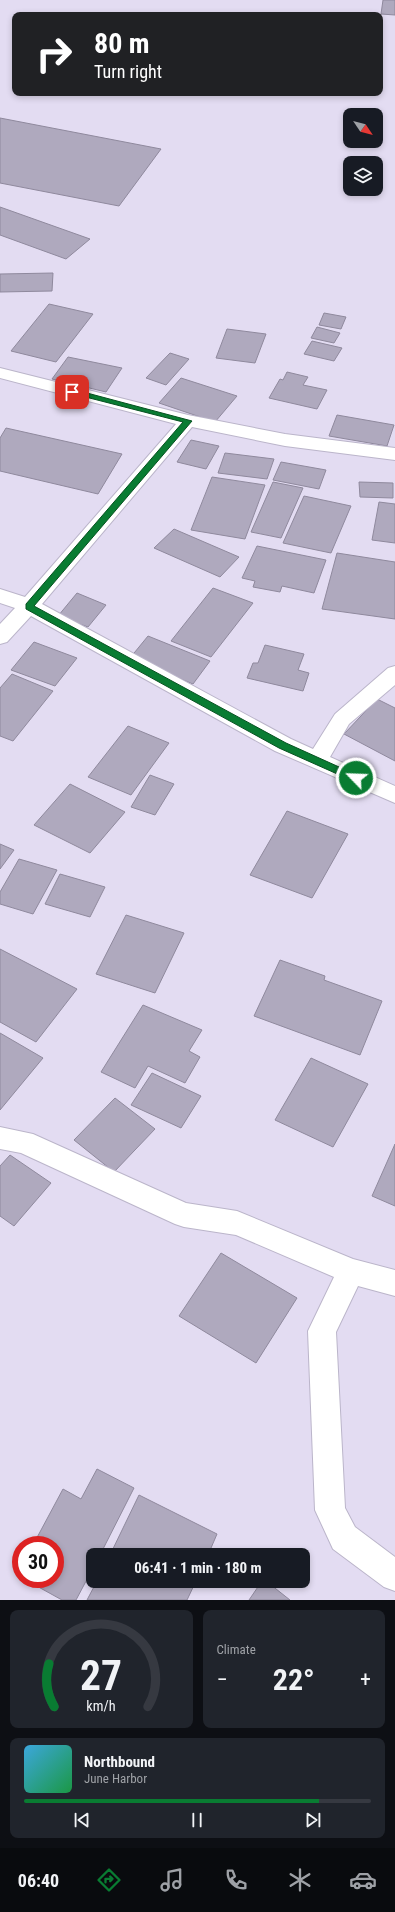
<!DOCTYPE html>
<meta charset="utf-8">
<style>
body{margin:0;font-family:"Roboto Condensed",sans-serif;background:#20242c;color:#f1f3f6;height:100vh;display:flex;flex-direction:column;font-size:15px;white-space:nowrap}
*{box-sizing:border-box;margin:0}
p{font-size:13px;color:#9ea1a6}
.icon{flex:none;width:22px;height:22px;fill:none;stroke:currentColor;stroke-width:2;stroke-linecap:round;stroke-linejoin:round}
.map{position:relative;height:1600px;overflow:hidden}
.panel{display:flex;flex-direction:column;gap:10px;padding:10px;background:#0d0f14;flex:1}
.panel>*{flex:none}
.guide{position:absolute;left:12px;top:12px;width:371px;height:84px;border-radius:8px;box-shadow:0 2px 6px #0003;background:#202124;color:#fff;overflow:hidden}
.needle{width:26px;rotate:125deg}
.controls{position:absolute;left:343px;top:108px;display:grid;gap:8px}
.controls a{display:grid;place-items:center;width:40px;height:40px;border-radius:8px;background:#171b24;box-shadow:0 2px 6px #0003;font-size:20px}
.speed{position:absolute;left:12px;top:1536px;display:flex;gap:8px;font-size:20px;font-weight:700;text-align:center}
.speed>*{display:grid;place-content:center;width:52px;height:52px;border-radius:50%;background:#171b24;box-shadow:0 2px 6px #0003;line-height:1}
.speed .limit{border:6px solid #d22;background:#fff;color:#111}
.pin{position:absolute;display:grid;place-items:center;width:34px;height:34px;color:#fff;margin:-17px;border-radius:8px;box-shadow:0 2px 6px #0006}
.me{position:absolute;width:44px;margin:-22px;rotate:294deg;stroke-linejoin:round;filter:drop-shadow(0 0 3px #0008)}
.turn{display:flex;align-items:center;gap:14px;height:84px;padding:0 16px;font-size:18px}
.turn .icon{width:52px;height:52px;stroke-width:2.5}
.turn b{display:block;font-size:28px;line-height:34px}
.big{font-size:30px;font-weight:700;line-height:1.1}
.panel .widget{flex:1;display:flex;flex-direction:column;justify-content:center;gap:6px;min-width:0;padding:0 14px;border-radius:8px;background:#20242c}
.panel .dial{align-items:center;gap:0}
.dial svg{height:104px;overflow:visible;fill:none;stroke:#363941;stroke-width:7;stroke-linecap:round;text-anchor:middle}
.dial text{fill:#f1f3f6;stroke:none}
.song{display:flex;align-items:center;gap:12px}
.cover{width:48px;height:48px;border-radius:6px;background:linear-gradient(135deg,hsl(200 70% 55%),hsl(140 70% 35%))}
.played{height:4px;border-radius:2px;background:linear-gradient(90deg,#097c32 85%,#363941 85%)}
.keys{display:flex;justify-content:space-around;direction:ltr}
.heat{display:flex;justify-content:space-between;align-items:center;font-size:22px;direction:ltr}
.panel .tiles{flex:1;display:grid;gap:10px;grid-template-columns:1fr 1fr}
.widget:last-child{grid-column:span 2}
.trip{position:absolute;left:86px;top:1548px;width:224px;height:40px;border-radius:8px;background:#171b24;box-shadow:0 2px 6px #0003;font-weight:700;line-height:40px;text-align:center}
.menu{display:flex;height:64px;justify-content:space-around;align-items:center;background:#090b0e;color:#9ea1a6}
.menu .icon{width:28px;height:28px}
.menu .on{color:#097c32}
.menu b{font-size:18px;color:#f1f3f6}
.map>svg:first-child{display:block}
</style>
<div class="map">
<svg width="395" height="1600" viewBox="0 0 395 1600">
<rect width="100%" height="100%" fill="#e3dcf2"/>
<!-- building -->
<g fill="#afa9be" stroke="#8f899d">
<polygon points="383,0 395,0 395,15 381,14"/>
<polygon points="0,118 161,149 119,206 0,183"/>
<polygon points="0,207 90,239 66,259 0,235"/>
<polygon points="53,273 52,291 0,292 0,274"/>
<polygon points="49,304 93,314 56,362 11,351"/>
<polygon points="324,313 346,317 341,329 319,325"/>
<polygon points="317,327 340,333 334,343 311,338"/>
<polygon points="227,329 266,334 255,363 216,358"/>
<polygon points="312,341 342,348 334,361 304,354"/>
<polygon points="170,353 189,359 166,385 146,378"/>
<polygon points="68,357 122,368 106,392 52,379"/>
<polygon points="287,372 308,377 303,385 327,390 317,409 269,398 280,379 283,380"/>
<polygon points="181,378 237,396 215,422 159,403"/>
<polygon points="337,415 394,425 387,446 329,436"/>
<polygon points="6,428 122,454 98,494 0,471 0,438"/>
<polygon points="191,440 219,446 206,469 177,462"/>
<polygon points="225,453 274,459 267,479 218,473"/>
<polygon points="281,462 326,470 319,489 273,480"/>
<polygon points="212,477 265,485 245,539 191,530"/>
<polygon points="273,482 303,488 281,538 251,532"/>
<polygon points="359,482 393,483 393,498 360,497"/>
<polygon points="304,496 351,506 331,553 283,543"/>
<polygon points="379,502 395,504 395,543 372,540"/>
<polygon points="174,529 239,557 220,577 154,548"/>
<polygon points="257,546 326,560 314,593 282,586 280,592 253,587 255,581 242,578"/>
<polygon points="337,553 395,562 395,619 322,609"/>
<polygon points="213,588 253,603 211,657 171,641"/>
<polygon points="77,593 106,605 88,627 58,616"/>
<polygon points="148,636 210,661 193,684 130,658"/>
<polygon points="34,642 77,658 55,686 11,670"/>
<polygon points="265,645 304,654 298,670 309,673 303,691 247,678 253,663 258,663"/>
<polygon points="12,674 53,691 13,741 0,736 0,688"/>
<polygon points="377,699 395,708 395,761 344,734"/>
<polygon points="128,726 169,743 131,795 88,777"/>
<polygon points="150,775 174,784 155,815 131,807"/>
<polygon points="70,784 125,812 90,853 34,825"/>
<polygon points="287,811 348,834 312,898 250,875"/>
<polygon points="0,844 14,850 0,869"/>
<polygon points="19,859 57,870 33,914 0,904 0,892"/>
<polygon points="60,874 105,887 90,917 45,904"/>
<polygon points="126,915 184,933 155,993 96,974"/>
<polygon points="0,949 77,989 36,1042 0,1022"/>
<polygon points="280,960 325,976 324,980 382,1001 360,1055 254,1016"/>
<polygon points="143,1005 202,1030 189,1051 200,1057 185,1083 148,1066 135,1088 101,1072"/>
<polygon points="0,1033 43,1058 0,1110"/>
<polygon points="311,1058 368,1084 333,1147 275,1120"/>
<polygon points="152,1073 201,1096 181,1128 131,1105"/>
<polygon points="115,1098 155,1129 114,1172 74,1140"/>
<polygon points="395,1144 395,1206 372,1196"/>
<polygon points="10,1155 51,1183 14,1226 0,1216 0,1166"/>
<polygon points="221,1253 297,1298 256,1363 179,1316"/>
<polygon points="97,1469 134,1488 100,1555 93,1555 93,1568 76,1600 62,1600 24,1579 55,1579 55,1545 33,1545 63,1489 81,1499"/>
<polygon points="139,1495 217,1534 208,1555 110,1555"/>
<polygon points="97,1581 196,1581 187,1600 87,1600"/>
<polygon points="262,1581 266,1581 290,1600 249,1600"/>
</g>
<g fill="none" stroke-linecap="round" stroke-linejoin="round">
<defs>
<g id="minor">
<polygon points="0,368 188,415 285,434 395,448 395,460 285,446 192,427 42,604 291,739 313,749 335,714 388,668 395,666 395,685 349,724 330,757 395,786 395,803 275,751 31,616 7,642 0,644 0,624 15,608 0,603 0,589 25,597 176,424 0,378"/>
<polygon points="0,1127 33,1134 186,1203 237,1211 353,1259 395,1270 395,1296 358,1286 336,1332 345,1508 355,1527 395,1557 395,1591 384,1587 333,1549 315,1510 308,1331 334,1277 236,1235 184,1227 175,1224 21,1153 0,1149"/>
</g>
</defs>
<!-- minor casing -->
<use href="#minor" stroke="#bbb5ca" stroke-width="2"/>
<!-- minor -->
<use href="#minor" fill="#fff" fill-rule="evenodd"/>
</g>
<!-- route -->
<polygon fill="#097c32" stroke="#065120" points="72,389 192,421 34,606 286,743 359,776 359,781 353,781 279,748 26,609 26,604 183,422 70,393 69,392"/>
</svg>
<div class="controls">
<a><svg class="needle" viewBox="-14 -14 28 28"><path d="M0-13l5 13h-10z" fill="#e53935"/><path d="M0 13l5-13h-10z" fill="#9ea1a6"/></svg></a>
<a><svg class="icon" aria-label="layers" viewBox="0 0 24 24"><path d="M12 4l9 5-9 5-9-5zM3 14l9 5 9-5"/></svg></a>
</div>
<div class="speed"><div class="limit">30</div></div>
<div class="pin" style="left:72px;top:392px;background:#d93025"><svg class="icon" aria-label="arrive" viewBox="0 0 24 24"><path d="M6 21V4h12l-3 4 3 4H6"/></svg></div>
<svg class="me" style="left:356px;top:778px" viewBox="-20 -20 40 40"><circle r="17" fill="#097c32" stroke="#fff" stroke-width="3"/><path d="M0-11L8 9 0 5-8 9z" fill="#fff"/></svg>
<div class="trip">06:41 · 1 min · 180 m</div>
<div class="guide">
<div class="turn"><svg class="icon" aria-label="right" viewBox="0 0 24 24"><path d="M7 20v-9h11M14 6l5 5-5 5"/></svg><div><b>80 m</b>Turn right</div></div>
</div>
</div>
<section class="panel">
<div class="tiles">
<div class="widget dial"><svg viewBox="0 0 100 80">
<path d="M14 69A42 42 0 1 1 86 69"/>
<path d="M14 69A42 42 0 0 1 10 36" stroke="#097c32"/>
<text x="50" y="56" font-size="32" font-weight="700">27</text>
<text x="50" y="72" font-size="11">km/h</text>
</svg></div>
<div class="widget"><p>Climate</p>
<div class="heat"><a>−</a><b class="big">22°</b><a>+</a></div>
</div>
<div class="widget">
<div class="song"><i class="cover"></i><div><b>Northbound</b><p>June Harbor</p></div></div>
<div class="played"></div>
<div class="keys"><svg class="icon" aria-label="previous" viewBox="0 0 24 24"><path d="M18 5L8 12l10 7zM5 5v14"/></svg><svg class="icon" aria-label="pause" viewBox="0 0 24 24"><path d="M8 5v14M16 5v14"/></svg><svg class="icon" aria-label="next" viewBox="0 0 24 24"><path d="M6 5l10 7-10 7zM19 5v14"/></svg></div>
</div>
</div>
</section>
<nav class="menu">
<b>06:40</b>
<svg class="icon on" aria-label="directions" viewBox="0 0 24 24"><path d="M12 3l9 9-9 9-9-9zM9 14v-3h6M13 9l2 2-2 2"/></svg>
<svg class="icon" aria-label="music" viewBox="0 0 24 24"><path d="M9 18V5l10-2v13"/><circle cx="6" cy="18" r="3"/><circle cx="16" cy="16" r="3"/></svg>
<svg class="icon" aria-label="phone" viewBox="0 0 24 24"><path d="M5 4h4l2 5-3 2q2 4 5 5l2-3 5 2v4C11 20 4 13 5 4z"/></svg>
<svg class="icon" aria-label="climate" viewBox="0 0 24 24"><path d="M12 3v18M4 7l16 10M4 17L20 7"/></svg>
<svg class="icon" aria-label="car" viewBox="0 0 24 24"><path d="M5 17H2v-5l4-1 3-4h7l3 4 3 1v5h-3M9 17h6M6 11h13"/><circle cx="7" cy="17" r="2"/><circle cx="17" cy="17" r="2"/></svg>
</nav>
